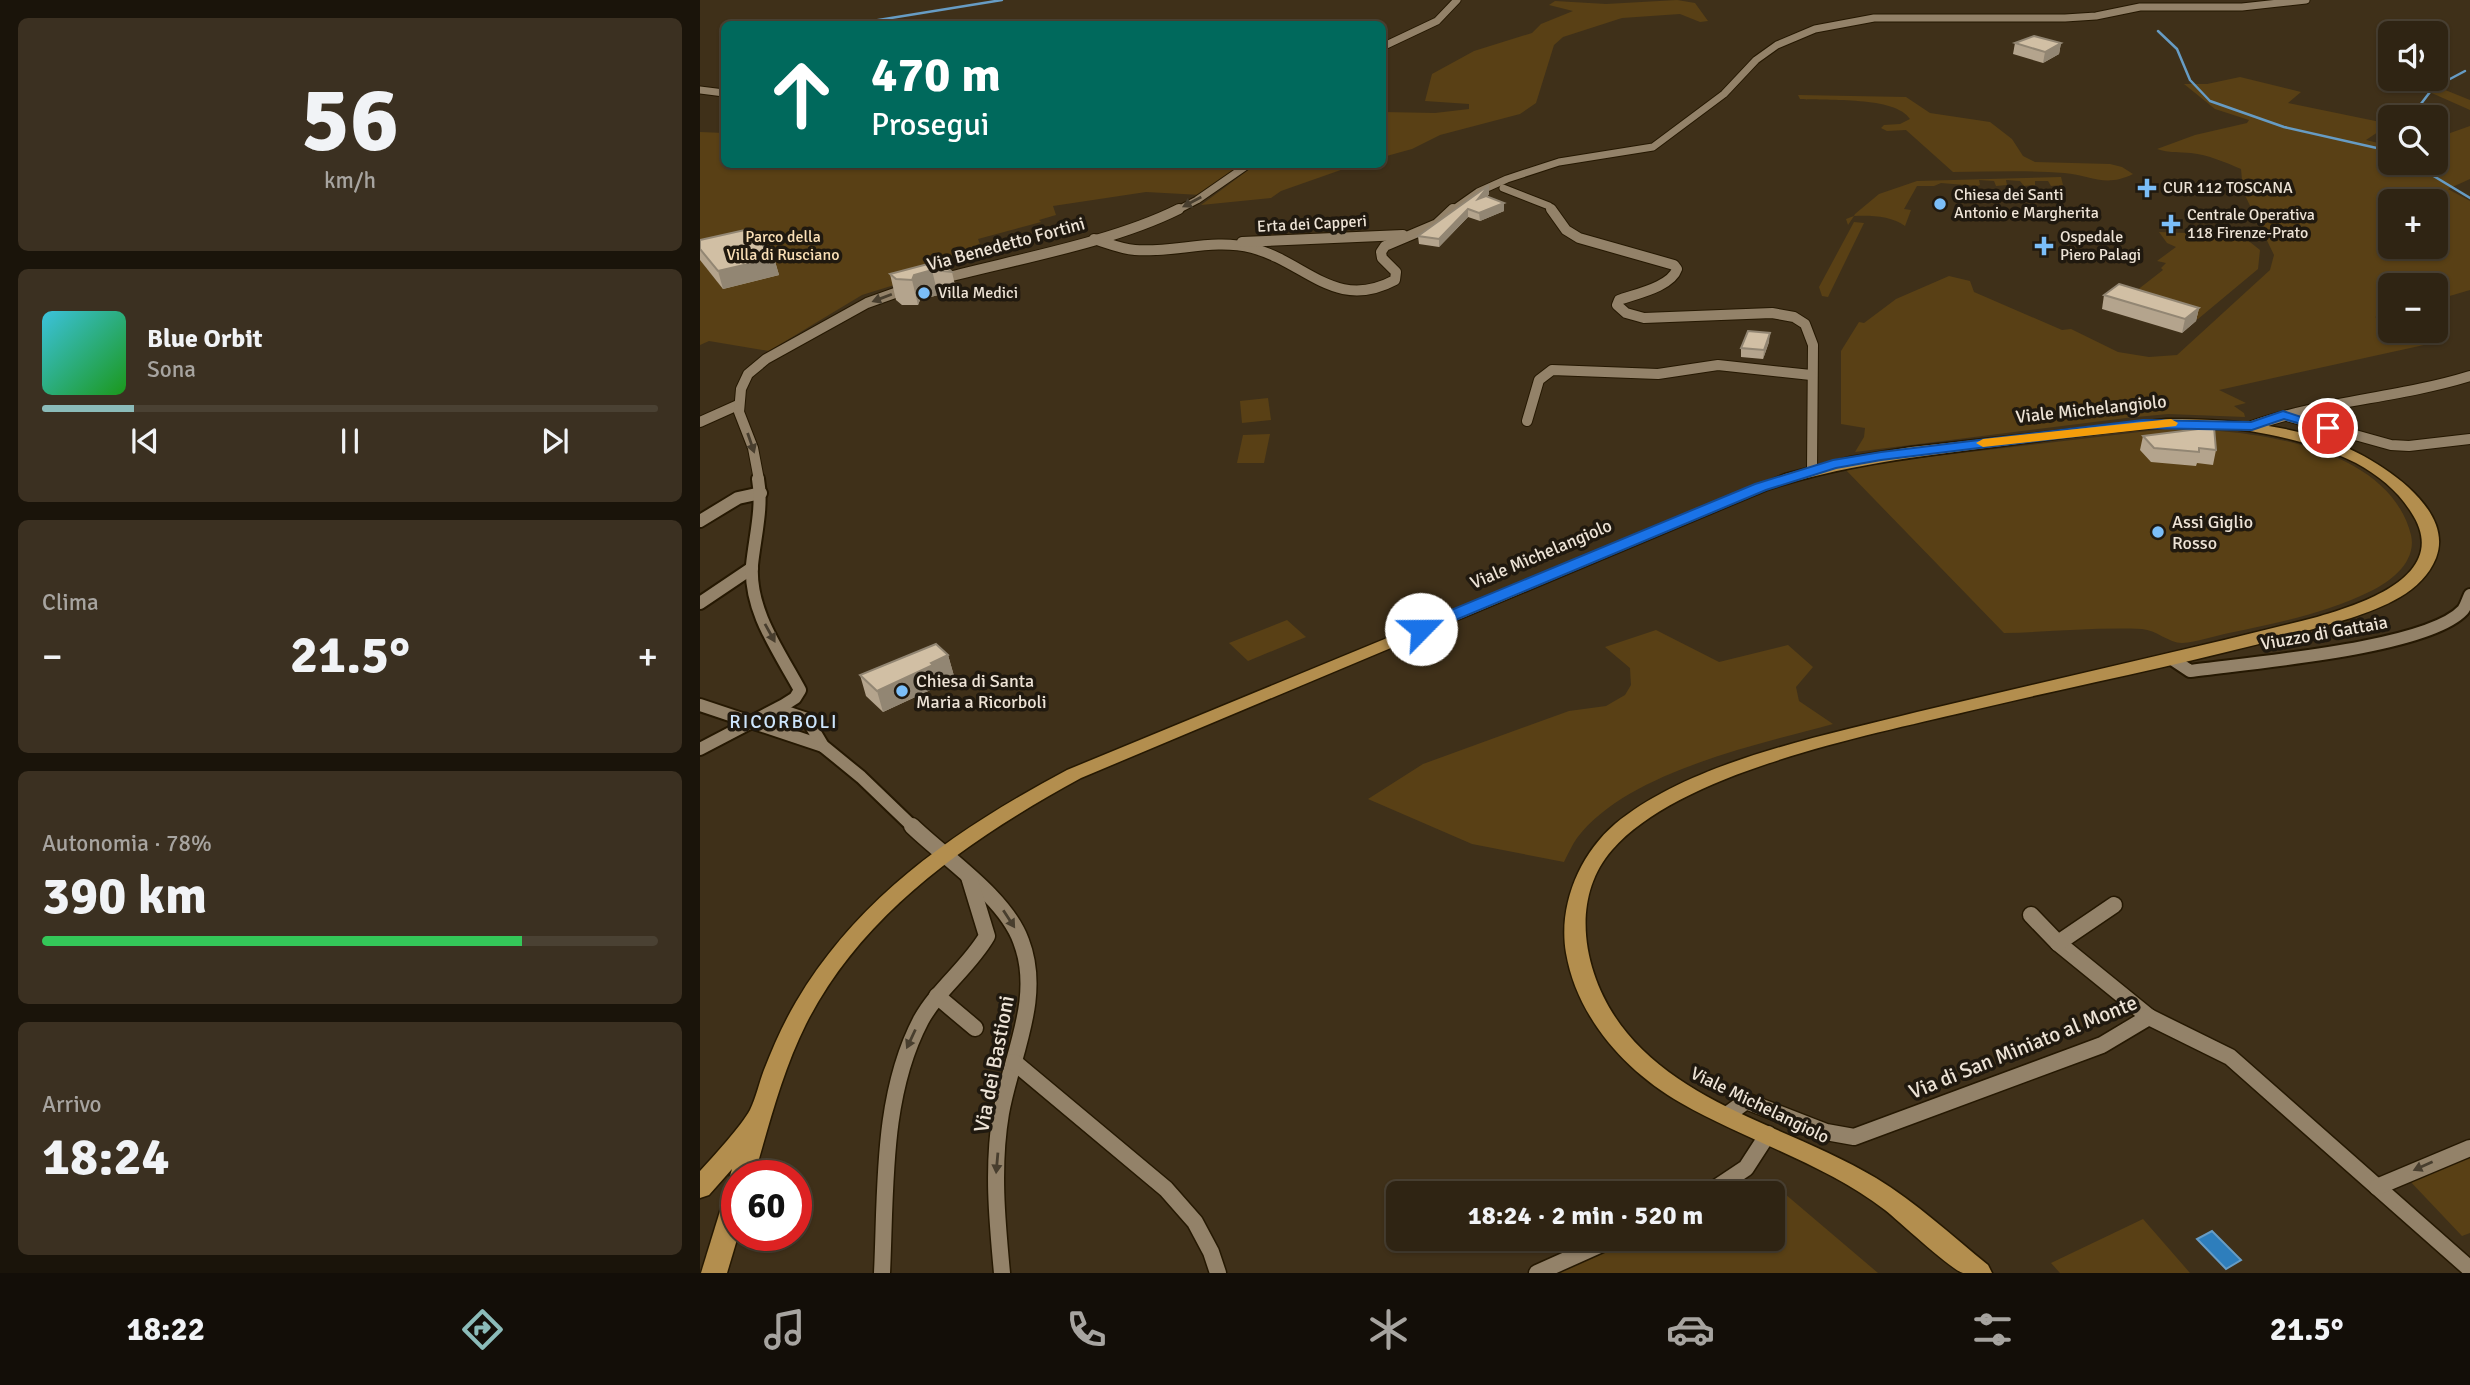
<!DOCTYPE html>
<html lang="it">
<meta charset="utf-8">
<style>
body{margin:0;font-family:Signika,sans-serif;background:#3b3021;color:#f1f3f6;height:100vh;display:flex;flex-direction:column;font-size:26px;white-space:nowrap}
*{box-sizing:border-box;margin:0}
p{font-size:23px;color:#a7a4a0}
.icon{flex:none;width:38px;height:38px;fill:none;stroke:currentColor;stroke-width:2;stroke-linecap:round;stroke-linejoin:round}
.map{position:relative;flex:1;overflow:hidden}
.drawer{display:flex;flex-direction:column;gap:18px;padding:18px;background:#1a140a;width:700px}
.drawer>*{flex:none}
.top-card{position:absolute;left:21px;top:21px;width:665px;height:147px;border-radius:10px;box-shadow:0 2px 5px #0004,0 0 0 2px #4a4133;background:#00695c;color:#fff;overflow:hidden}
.controls{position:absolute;left:1678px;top:21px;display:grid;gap:14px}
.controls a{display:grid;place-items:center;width:70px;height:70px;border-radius:10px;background:#2f2413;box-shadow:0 2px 5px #0004,0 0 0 2px #4a4133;font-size:35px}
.speed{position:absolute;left:21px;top:1160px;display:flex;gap:14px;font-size:35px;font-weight:700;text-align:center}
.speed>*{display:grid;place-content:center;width:91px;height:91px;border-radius:50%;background:#2f2413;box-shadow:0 2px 5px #0004,0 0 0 2px #4a4133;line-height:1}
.speed .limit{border:10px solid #d22;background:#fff;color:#111}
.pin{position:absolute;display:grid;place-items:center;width:60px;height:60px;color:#fff;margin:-30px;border:4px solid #fff;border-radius:50%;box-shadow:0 2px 7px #0007}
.me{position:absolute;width:77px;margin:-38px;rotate:67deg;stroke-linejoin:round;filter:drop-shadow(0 0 5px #0008)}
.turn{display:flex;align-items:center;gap:24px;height:147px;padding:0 35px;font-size:32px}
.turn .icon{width:91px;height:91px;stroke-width:2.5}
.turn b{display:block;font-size:49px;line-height:60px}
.big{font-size:52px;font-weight:700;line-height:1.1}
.drawer .tile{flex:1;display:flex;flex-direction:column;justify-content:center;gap:10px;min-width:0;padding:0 24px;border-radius:10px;background:#3b3021}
.drawer .dial{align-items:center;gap:0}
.dial b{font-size:91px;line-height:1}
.song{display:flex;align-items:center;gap:21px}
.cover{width:84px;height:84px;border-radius:10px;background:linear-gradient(135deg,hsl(190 70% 55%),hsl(120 70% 35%))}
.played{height:7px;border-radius:4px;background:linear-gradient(90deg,#8bbbb9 15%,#4a4133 15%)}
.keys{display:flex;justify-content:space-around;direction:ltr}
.heat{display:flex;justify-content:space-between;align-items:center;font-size:38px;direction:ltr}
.charge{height:10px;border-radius:5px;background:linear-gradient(90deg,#34c759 78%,#4a4133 0)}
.trip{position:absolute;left:686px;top:1181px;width:399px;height:70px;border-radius:10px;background:#2f2413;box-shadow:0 2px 5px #0004,0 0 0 2px #4a4133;font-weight:700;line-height:70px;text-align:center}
.tabs{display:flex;height:112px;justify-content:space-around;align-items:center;background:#130e08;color:#a7a4a0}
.tabs .icon{width:49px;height:49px}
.tabs .on{color:#8bbbb9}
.tabs b{font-size:32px;color:#f1f3f6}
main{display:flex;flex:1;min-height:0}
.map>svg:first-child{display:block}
</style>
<main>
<section class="drawer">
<div class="tile dial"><b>56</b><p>km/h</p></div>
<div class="tile">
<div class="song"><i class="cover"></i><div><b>Blue Orbit</b><p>Sona</p></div></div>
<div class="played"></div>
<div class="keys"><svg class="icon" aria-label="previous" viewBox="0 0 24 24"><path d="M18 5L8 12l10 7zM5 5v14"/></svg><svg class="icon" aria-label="pause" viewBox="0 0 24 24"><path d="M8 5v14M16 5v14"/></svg><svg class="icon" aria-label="next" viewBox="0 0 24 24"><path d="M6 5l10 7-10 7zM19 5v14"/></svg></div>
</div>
<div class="tile"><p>Clima</p>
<div class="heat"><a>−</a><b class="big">21.5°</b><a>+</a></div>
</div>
<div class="tile"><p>Autonomia · 78%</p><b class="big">390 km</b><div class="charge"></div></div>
<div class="tile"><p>Arrivo</p><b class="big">18:24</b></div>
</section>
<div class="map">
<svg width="1770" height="1273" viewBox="0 0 1770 1273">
<rect width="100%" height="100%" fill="#3f3019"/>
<!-- green -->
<g fill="#594015" fill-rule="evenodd">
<polygon points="977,0 995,3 1008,21 1000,22 980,14 922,18 863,37 854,45 836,103 820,114 740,135 712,149 683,157 683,112 735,113 769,109 769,104 725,101 732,74 774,51 832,33 841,24 873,11 849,5 855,1 906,4"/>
<path d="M1540 77 1601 92 1588 103 1690 124 1666 140 1690 146V163H1736V138L1770 126V179L1748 189 1770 201V290L1736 300V285H1690V312L1675 317 1690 324V331H1706L1733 343 1519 390 1546 403 1534 406 1544 413 1545 417 1468 414 1426 418 1155 452 1164 437 1165 428 1141 424V351L1159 322 1164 323 1196 299 1249 276 1270 281 1274 292 1362 330 1371 329 1418 352 1449 357 1477 355 1570 270 1574 255 1539 183 1542 180 1541 169C1525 162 1508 155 1491 153 1479 152 1469 153 1457 149L1495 135 1547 123 1549 120 1515 109 1484 84H1507ZM1690 201H1736V247H1690Z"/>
<polygon points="1700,79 1718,79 1770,100 1770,110"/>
<path d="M1098 95 1206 97 1230 113 1290 122 1312 139 1323 156 1335 162 1410 164 1422 167 1433 174C1405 188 1391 175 1364 173 1327 170 1290 172 1253 172L1206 130 1187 131 1181 128 1184 125 1200 124 1210 119C1195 96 1128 101 1100 99Z"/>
<polygon points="0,132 24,133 24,164 541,165 501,195 446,192 353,206 356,215 339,220 341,222 278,239 281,247 291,255 162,295 69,351 9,341 0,345"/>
<polygon points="576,164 655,165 581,191 571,198 501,205 551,168 566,168"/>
<path d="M1361 177 1363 185 1351 186 1348 181H1335V185L1324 186 1320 181 1306 180 1307 185 1296 186 1294 181 1279 180 1280 185 1277 186 1241 183 1234 186H1217L1204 209 1211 210 1205 226C1192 216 1170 215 1154 216L1148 225 1146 219 1154 216 1155 214 1179 194 1217 181Z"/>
<polygon points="1154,222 1164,223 1128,297 1122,296 1119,287"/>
<polygon points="1459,232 1541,235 1560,250 1558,269 1498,319 1427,298 1463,270 1461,268 1466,263 1457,261 1476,247 1467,243"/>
<polygon points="568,398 571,420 542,423 540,401"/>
<path d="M1465 429C1542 428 1688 443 1711 535 1717 561 1692 581 1671 591 1627 613 1577 623 1529 633 1514 636 1497 642 1482 643 1469 643 1456 630 1442 629 1397 627 1350 632 1304 633L1143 467Z"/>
<polygon points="570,434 564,463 537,463 543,435"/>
<polygon points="587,620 606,637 548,661 529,643"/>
<path d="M956 630 1019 662 1088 645 1113 667 1096 687 1099 701 1133 724C1056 745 927 772 877 838 872 845 868 854 864 862L772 844 668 799 723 764 869 711 906 706 925 695 931 685 930 668 905 647Z"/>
<polygon points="1770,1156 1770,1233 1762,1236 1708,1179"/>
<polygon points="1071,1182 1178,1273 850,1273 925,1239 1073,1239 1073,1194 1021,1193"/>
<polygon points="1443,1219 1490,1273 1360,1273 1351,1263"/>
</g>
<!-- water -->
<polygon fill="#2e7ebc" stroke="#679cc4" stroke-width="2" points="1512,1231 1541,1260 1526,1269 1497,1239"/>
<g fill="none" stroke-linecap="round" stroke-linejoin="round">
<!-- stream -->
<g stroke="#679cc4" stroke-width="2.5">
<polyline points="160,23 302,0"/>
<polyline points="1458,31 1477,49 1490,80 1510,101 1584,127 1690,151"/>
<polyline points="1711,117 1733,88 1765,71"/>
<polyline points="1683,149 1690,141"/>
<polyline points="1712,163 1770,198"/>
</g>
<defs>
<g id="street-far3">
<polyline points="682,47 737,21 757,0"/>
<polyline points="0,90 24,93"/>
<polyline points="803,188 849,206 852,211"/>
<polyline points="476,211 497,200 549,164"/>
<polyline points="751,211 778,192 807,179 859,162 953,147 1024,94 1056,60 1077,45 1115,29 1174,18 1365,18 1396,16 1440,7 1542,7 1606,0"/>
</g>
<g id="street-far2">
<path d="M851 209 866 230 879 238 974 265 977 269C971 287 935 294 919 300L917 305 926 313 944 318 1072 313 1094 317 1105 324 1113 345 1112 469"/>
<path d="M394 239C407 243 421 249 435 250 475 253 513 238 552 248 606 262 635 312 695 280L696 272 682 258 681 252 685 246 737 224 753 209"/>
<polyline points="542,242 703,235"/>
<path d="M237 280C312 260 411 243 479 209"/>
<polyline points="1587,416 1691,445 1709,446 1770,439"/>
<polyline points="827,421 839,380 852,370 958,374 1018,365 1111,375"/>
<polyline points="0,422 38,405"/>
<path d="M1552 426C1622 401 1699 398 1770 376"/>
<polyline points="59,480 53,448 39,412 41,389 48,374 66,359 167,303 209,288"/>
</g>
<g id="street-far1">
<polyline points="0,521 38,498 61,493"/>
<polyline points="0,603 52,568"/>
<path d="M1472 659 1490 671C1547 663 1727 649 1763 610 1766 606 1768 599 1770 595"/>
<polyline points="0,705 123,746"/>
<polyline points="71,713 89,713 107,719 123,746 161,777 213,827"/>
<path d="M0 749 84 705 95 698 100 690C79 651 49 611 52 565 55 536 63 507 58 479"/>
</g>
<g id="street">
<path d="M212 826C245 858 305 897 321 941 343 998 311 1056 301 1113 292 1166 297 1220 302 1273"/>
<polyline points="1331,915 1358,943 1449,1017"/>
<polyline points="1358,943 1414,905"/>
<polyline points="237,996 275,1028"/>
<polyline points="314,1062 466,1189 495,1222 511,1252 518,1273"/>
<polyline points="1027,1115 1046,1101 1126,1132 1154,1137 1402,1045 1449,1017 1530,1057 1770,1269"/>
<polyline points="1677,1187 1770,1148"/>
<polyline points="1007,1194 1046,1168 1068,1134"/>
<path d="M182 1273C186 1190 181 1096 221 1020 238 989 269 967 287 936L269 877"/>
<polyline points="837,1273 913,1239"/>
</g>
<g id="primary">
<path d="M1466 419C1524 419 1580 423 1635 443 1674 457 1756 507 1736 558 1722 593 1683 607 1651 618 1524 657 1393 681 1265 712 1165 736 980 772 912 850 866 903 886 984 927 1033 989 1108 1095 1129 1176 1178 1216 1202 1252 1236 1288 1265L1292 1273C1283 1273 1271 1273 1263 1273 1251 1270 1199 1221 1185 1210 1124 1163 1047 1141 981 1103 925 1071 877 1017 866 953 858 906 879 855 915 824 991 761 1123 736 1217 712 1350 680 1484 651 1617 617 1662 604 1753 575 1711 512 1698 491 1678 475 1656 463 1623 446 1586 437 1550 431 1473 420 1393 434 1317 444 1232 455 1148 463 1067 490L381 778C273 837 163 911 106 1024 82 1072 69 1125 54 1176H37V1184L30 1176 32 1169 9 1195 0 1198V1171C13 1157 42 1125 50 1110 56 1098 59 1083 64 1070 73 1047 83 1024 96 1002 159 895 260 827 367 770L1085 474 1150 457 1211 447Z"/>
<polygon points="37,1185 38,1236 27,1273 1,1273 25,1195 28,1188"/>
</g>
</defs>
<!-- street-far3 casing -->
<use href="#street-far3" stroke="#251802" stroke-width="9"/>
<!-- street-far2 casing -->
<use href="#street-far2" stroke="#251802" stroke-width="12"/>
<!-- street-far1 casing -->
<use href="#street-far1" stroke="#251802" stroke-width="16"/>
<!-- street casing -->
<use href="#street" stroke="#251802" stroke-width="19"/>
<!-- primary casing -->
<use href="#primary" stroke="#251802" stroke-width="3"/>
<!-- street-far3 -->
<use href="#street-far3" stroke="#938269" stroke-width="7"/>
<!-- street-far2 -->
<use href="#street-far2" stroke="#938269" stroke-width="10"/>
<!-- street-far1 -->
<use href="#street-far1" stroke="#938269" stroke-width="12"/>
<!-- street -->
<use href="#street" stroke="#938269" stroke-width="16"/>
<!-- primary -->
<use href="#primary" fill="#b38e4e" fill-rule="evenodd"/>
</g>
<!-- wall -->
<g fill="#b4a48d">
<polygon points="1315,43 1361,43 1359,54 1343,63 1313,54"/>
<polygon points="789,185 789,194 787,197 804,211 780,221 768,217 739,247 719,244 718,236"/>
<polygon points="0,240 74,258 79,275 23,289 0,260"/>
<polygon points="239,261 252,272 258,298 238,295 220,300 218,305 202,305 196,300 190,274"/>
<polygon points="1404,295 1499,308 1496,321 1482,333 1402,309"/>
<polygon points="1069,342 1063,359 1041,357 1041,348"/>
<polygon points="1443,436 1516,450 1513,465 1497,463 1496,466 1451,462 1440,450"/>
<polygon points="248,655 254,676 238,683 239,686 183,712 166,696 160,675"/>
</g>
<!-- shaded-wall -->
<g fill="#928673">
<polygon points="1361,43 1359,54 1343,63 1345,52"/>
<polygon points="789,185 789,194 778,207 778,199"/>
<polygon points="804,203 804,211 780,221 779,213"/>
<polygon points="768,209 768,217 739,247 739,239"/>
<polygon points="74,258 79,275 23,289 18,271"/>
<polygon points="232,270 238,295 220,300 218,305 212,280 214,275"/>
<polygon points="1499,308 1496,321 1482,333 1485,319"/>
<polygon points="1070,333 1069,342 1063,359 1064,350"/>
<polygon points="248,655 254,676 238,683 239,686 183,712 177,691"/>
</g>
<!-- building -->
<g fill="#d1bfa4" stroke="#928673" stroke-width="2">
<polygon points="1334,36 1361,43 1345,52 1315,43"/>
<polygon points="789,185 778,199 786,196 804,203 779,213 768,209 739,239 718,236"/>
<polygon points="49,229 74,258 18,271 0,249 0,240"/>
<polygon points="239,261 252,272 232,270 214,275 212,280 196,279 190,274"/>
<polygon points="1419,284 1499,308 1485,319 1404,295"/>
<polygon points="1048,331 1070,333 1064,350 1041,348"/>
<polygon points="1514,427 1516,450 1499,448 1499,452 1454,448 1443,436"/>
<polygon points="236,644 248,655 231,663 233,665 177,691 160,675"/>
</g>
<!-- one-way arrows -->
<defs><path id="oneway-solid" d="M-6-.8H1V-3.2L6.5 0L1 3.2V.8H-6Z" transform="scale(1.75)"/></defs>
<g fill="#483e2e">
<use href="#oneway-solid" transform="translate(492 202) rotate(152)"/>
<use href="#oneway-solid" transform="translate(182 298) rotate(159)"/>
<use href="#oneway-solid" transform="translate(51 443) rotate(71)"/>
<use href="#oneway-solid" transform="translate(70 633) rotate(61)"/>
<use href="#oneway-solid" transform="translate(309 919) rotate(57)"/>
<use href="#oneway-solid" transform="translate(211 1039) rotate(115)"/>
<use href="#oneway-solid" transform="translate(297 1163) rotate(95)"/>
<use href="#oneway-solid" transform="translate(1723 1166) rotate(156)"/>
</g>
<!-- route -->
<polygon fill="#1a73e8" stroke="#114b97" stroke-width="2" points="1583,411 1635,428 1628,432 1584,419 1552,430 1443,428 1181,460 1136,468 1066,490 727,632 721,634 713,629 715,625 1055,484 1133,460 1181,452 1443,420 1551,422"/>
<!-- slow -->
<polygon fill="#f59e0b" points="1471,419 1478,423 1476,426 1283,447 1276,443 1283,439"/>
<!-- markers -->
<g fill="#7bbef8" stroke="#20190f" stroke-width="2.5">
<path d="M1443.5 177.5h7v7h7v7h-7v7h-7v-7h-7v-7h7z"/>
<circle cx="1240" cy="204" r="7"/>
<path d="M1467.5 213.5h7v7h7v7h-7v7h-7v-7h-7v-7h7z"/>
<path d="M1340.5 235.5h7v7h7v7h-7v7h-7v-7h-7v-7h7z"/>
<circle cx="224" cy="293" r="7"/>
<circle cx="1458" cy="532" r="7"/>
<circle cx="202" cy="691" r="7"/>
</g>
<g text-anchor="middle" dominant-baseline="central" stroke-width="7" stroke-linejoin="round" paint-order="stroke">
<!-- far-poi labels -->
<g font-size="16" fill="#ede3d6" stroke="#20190f" text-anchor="start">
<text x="1463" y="188">CUR 112 TOSCANA</text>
<text x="1254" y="195">Chiesa dei Santi<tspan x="1254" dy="18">Antonio e Margherita</tspan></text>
<text x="1487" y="215">Centrale Operativa<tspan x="1487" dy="18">118 Firenze-Prato</tspan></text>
<text x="1360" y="237">Ospedale<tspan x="1360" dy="18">Piero Palagi</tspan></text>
<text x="238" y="293">Villa Medici</text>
</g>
<!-- far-street labels -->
<g font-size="16" fill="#ede3d6" stroke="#20190f">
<text transform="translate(612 224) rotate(-3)">Erta dei Capperi</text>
</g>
<!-- far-park labels -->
<g font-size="16" fill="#fbe0b7" stroke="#20190f">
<text x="83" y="237">Parco della<tspan x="83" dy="18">Villa di Rusciano</tspan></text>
</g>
<!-- street labels -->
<g font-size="18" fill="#ede3d6" stroke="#20190f">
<text transform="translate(306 244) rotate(-15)">Via Benedetto Fortini</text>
<text transform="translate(1391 409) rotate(-6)">Viale Michelangiolo</text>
<text transform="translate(841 554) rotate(-23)">Viale Michelangiolo</text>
<text transform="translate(1624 633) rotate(-10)">Viuzzo di Gattaia</text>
<text transform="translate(1060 1105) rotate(26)">Viale Michelangiolo</text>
</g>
<!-- poi labels -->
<g font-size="18" fill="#ede3d6" stroke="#20190f" text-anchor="start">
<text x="1472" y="522">Assi Giglio<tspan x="1472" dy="21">Rosso</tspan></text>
<text x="216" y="681">Chiesa di Santa<tspan x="216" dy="21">Maria a Ricorboli</tspan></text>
</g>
<!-- neighbourhood labels -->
<g font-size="19" letter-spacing="2" fill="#cde5fc" stroke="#20190f">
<text x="84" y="722">RICORBOLI</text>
</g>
<!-- near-street labels -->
<g font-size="21" fill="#ede3d6" stroke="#20190f">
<text transform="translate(1323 1047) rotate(-22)">Via di San Miniato al Monte</text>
<text transform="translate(294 1064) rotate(-79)">Via dei Bastioni</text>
</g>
</g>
</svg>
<div class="controls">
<a><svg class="icon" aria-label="sound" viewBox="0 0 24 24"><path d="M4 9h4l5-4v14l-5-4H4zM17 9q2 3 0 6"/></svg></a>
<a><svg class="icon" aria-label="search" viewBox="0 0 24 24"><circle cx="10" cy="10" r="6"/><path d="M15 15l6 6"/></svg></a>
<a>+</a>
<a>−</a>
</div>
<div class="speed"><div class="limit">60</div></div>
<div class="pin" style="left:1628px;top:428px;background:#d93025"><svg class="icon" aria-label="arrive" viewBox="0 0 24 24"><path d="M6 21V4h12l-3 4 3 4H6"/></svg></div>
<svg class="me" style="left:721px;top:629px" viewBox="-20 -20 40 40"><circle r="19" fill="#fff"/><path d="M0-13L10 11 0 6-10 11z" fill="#1a73e8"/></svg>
<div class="trip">18:24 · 2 min · 520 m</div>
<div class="top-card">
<div class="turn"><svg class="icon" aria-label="ahead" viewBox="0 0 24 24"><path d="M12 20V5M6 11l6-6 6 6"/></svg><div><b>470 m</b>Prosegui</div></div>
</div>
</div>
</main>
<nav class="tabs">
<b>18:22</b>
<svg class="icon on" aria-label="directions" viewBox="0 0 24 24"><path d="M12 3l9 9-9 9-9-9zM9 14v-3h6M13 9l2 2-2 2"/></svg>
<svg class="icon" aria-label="music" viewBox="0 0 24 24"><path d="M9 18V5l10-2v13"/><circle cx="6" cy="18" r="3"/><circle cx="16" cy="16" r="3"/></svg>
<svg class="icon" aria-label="phone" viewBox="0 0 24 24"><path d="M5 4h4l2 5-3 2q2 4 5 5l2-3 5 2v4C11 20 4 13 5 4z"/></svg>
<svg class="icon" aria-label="climate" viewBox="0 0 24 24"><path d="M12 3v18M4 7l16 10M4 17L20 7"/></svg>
<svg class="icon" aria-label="car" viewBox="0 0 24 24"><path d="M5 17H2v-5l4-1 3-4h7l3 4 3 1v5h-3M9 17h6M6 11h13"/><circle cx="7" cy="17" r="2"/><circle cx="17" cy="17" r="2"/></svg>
<svg class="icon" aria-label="filters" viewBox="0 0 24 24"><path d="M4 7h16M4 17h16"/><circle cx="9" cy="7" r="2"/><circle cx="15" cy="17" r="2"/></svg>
<b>21.5°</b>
</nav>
